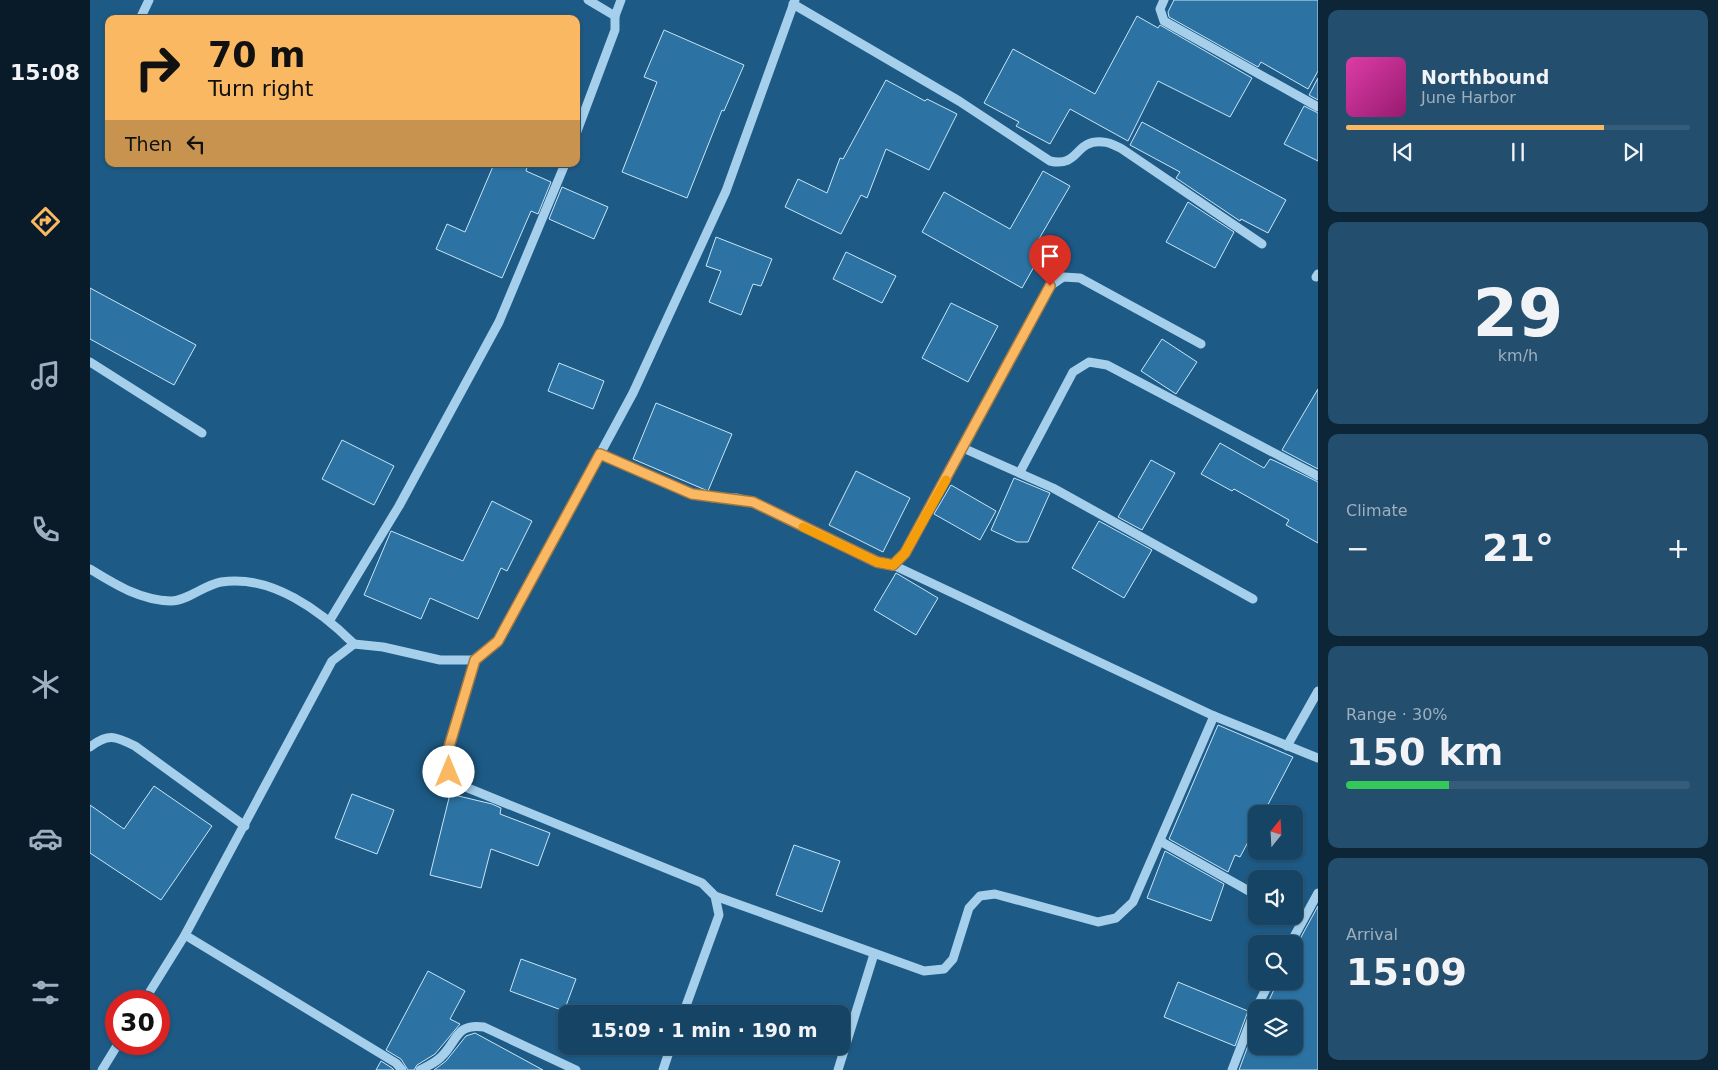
<!DOCTYPE html>
<meta charset="utf-8">
<style>
body{margin:0;font-family:"DejaVu Sans",sans-serif;background:#234e6d;color:#f1f3f6;height:100vh;display:flex;flex-direction:column;font-size:19px;white-space:nowrap}
*{box-sizing:border-box;margin:0}
p{font-size:16px;color:#9eb0bf}
.icon{flex:none;width:28px;height:28px;fill:none;stroke:currentColor;stroke-width:2;stroke-linecap:round;stroke-linejoin:round}
.map{position:relative;flex:1;overflow:hidden}
.panel{display:flex;flex-direction:column;gap:10px;padding:10px;background:#0c2537;width:400px}
.panel>*{flex:none}
.top-card{position:absolute;left:15px;top:15px;width:475px;height:152px;border-radius:10px;box-shadow:0 1px 4px #0004,0 0 0 1px #355c78;background:#fab863;color:#111;overflow:hidden}
.needle{width:32px;rotate:18deg}
.fabs{position:absolute;left:1158px;top:805px;display:grid;gap:10px}
.fabs a{display:grid;place-items:center;width:55px;height:55px;border-radius:10px;background:#164464;box-shadow:0 1px 4px #0004,0 0 0 1px #355c78;font-size:25px}
.speed{position:absolute;left:15px;top:990px;display:flex;gap:10px;font-size:25px;font-weight:700;text-align:center}
.speed>*{display:grid;place-content:center;width:65px;height:65px;border-radius:50%;background:#164464;box-shadow:0 1px 4px #0004,0 0 0 1px #355c78;line-height:1}
.speed .limit{border:8px solid #d22;background:#fff;color:#111}
.pin{position:absolute;display:grid;place-items:center;width:42px;height:42px;color:#fff;margin:-51px -21px;border-radius:50% 50% 50% 0;rotate:-45deg;box-shadow:0 0 5px #0007}
.pin .icon{rotate:45deg}
.me{position:absolute;width:55px;margin:-28px;rotate:0deg;stroke-linejoin:round;filter:drop-shadow(0 0 4px #0008)}
.turn{display:flex;align-items:center;gap:18px;height:105px;padding:0 20px;font-size:22px}
.turn .icon{width:65px;height:65px;stroke-width:2.5}
.turn b{display:block;font-size:35px;line-height:42px}
.then{display:flex;align-items:center;height:48px;padding:0 20px;background:#0003;gap:10px;font-size:19px}
.big{font-size:38px;font-weight:800;line-height:1.1}
.panel .card{flex:1;display:flex;flex-direction:column;justify-content:center;gap:8px;min-width:0;padding:0 18px;border-radius:10px;background:#234e6d}
.panel .dial{align-items:center;gap:0}
.dial b{font-size:65px;line-height:1}
.song{display:flex;align-items:center;gap:15px}
.cover{width:60px;height:60px;border-radius:8px;background:linear-gradient(135deg,hsl(320 70% 55%),hsl(320 70% 35%))}
.played{height:5px;border-radius:2px;background:linear-gradient(90deg,#fab863 75%,#355c78 75%)}
.keys{display:flex;justify-content:space-around;direction:ltr}
.heat{display:flex;justify-content:space-between;align-items:center;font-size:28px;direction:ltr}
.charge{height:8px;border-radius:4px;background:linear-gradient(90deg,#34c759 30%,#355c78 0)}
.trip{position:absolute;left:468px;top:1005px;width:292px;height:50px;border-radius:10px;background:#164464;box-shadow:0 1px 4px #0004,0 0 0 1px #355c78;font-weight:800;line-height:50px;text-align:center}
main{display:flex;flex:1;min-height:0}
.menu{display:flex;flex-direction:column;width:90px;justify-content:space-around;align-items:center;background:#091b28;color:#9eb0bf}
.menu .icon{width:35px;height:35px}
.menu .active{color:#fab863}
.menu b{font-size:22px;color:#f1f3f6}
.map>svg:first-child{display:block}
</style>
<main>
<nav class="menu">
<b>15:08</b>
<svg class="icon active" aria-label="directions" viewBox="0 0 24 24"><path d="M12 3l9 9-9 9-9-9zM9 14v-3h6M13 9l2 2-2 2"/></svg>
<svg class="icon" aria-label="music" viewBox="0 0 24 24"><path d="M9 18V5l10-2v13"/><circle cx="6" cy="18" r="3"/><circle cx="16" cy="16" r="3"/></svg>
<svg class="icon" aria-label="phone" viewBox="0 0 24 24"><path d="M5 4h4l2 5-3 2q2 4 5 5l2-3 5 2v4C11 20 4 13 5 4z"/></svg>
<svg class="icon" aria-label="climate" viewBox="0 0 24 24"><path d="M12 3v18M4 7l16 10M4 17L20 7"/></svg>
<svg class="icon" aria-label="car" viewBox="0 0 24 24"><path d="M5 17H2v-5l4-1 3-4h7l3 4 3 1v5h-3M9 17h6M6 11h13"/><circle cx="7" cy="17" r="2"/><circle cx="17" cy="17" r="2"/></svg>
<svg class="icon" aria-label="filters" viewBox="0 0 24 24"><path d="M4 7h16M4 17h16"/><circle cx="9" cy="7" r="2"/><circle cx="15" cy="17" r="2"/></svg>
</nav>
<div class="map">
<svg width="1228" height="1070" viewBox="0 0 1228 1070">
<rect width="100%" height="100%" fill="#1d5a85"/>
<!-- building -->
<g fill="#2c73a3" stroke="#c9e5f8">
<polygon points="1084,0 1228,0 1228,71 1218,89 1171,62 1168,67 1079,17 1078,12"/>
<polygon points="1047,16 1068,28 1070,25 1162,78 1140,117 1068,81 1038,141 980,109 960,144 926,126 929,122 894,103 923,49 1005,94"/>
<polygon points="574,30 654,65 634,111 632,110 597,198 532,172 567,82 554,77"/>
<polygon points="1228,78 1228,100 1219,95"/>
<polygon points="796,80 835,101 837,99 867,114 839,170 796,149 777,198 771,195 751,234 695,207 708,179 737,193 750,158 753,159"/>
<polygon points="1214,106 1228,113 1228,161 1194,144"/>
<polygon points="1052,122 1196,200 1178,233 1151,219 1150,221 1086,178 1090,172 1040,145"/>
<polygon points="404,164 438,164 436,171 461,182 448,214 441,211 412,278 346,249 357,224 375,232"/>
<polygon points="953,171 980,186 946,244 954,249 932,288 832,232 854,192 920,229"/>
<polygon points="472,187 518,207 504,239 459,219"/>
<polygon points="1098,202 1144,232 1125,268 1076,242"/>
<polygon points="626,237 682,259 671,286 663,284 651,315 619,302 631,271 616,266"/>
<polygon points="756,252 806,276 792,303 743,279"/>
<polygon points="0,288 106,345 84,385 0,339"/>
<polygon points="861,303 908,326 878,382 832,358"/>
<polygon points="1072,339 1107,362 1086,394 1051,371"/>
<polygon points="469,363 514,381 503,409 458,391"/>
<polygon points="1228,389 1228,469 1192,450"/>
<polygon points="566,403 642,434 618,491 543,459"/>
<polygon points="252,440 304,466 284,505 232,479"/>
<polygon points="1130,443 1174,468 1180,459 1185,461 1228,482 1228,543 1196,525 1199,520 1144,489 1142,491 1111,474"/>
<polygon points="1061,460 1085,473 1052,530 1028,517"/>
<polygon points="766,471 820,498 793,552 739,525"/>
<polygon points="924,478 960,493 938,542 927,542 901,530"/>
<polygon points="861,485 906,511 890,540 844,514"/>
<polygon points="402,501 442,521 417,571 411,568 388,619 340,598 331,619 274,595 301,531 373,561"/>
<polygon points="1009,521 1062,550 1034,598 982,568"/>
<polygon points="806,573 848,598 826,635 784,610"/>
<polygon points="1128,725 1203,757 1173,814 1166,814 1166,827 1150,857 1145,855 1138,872 1079,839"/>
<polygon points="64,786 122,826 71,900 0,853 0,805 34,829"/>
<polygon points="262,794 304,810 287,854 245,838"/>
<polygon points="360,794 402,804 411,808 410,814 460,833 448,866 401,849 391,888 340,875"/>
<polygon points="704,845 750,861 732,912 686,895"/>
<polygon points="1075,851 1134,884 1121,921 1057,898"/>
<polygon points="1228,906 1228,1070 1149,1070 1166,1024 1166,1046 1204,1046 1204,1009 1175,1009 1188,981 1204,981 1204,950"/>
<polygon points="431,959 486,979 474,1011 420,991"/>
<polygon points="338,971 375,991 360,1019 370,1024 345,1054 327,1065 324,1070 318,1070 311,1059 296,1050"/>
<polygon points="1088,982 1158,1011 1145,1046 1074,1017"/>
<polygon points="385,1033 453,1070 344,1070 356,1061 376,1036"/>
<polygon points="291,1061 302,1068 304,1070 286,1070"/>
</g>
<g fill="none" stroke-linecap="round" stroke-linejoin="round">
<!-- minor -->
<g stroke="#a5cfeb" stroke-width="9">
<polyline points="1074,0 1070,9 1074,21 1228,107"/>
<path d="M703 4 869 101 960 161C990 168 984 139 1013 142 1019 142 1026 146 1032 149L1172 244"/>
<polyline points="525,16 531,0"/>
<polyline points="50,19 59,0"/>
<polyline points="486,134 525,30 525,16 498,0"/>
<polyline points="1226,277 1228,274"/>
<polyline points="0,362 112,433"/>
<polyline points="873,448 963,488 1163,599"/>
<polyline points="510,454 602,494 624,498 646,498 663,502 787,562 803,565 815,553 960,286 973,277 990,278 1111,344"/>
<polyline points="930,472 983,372 999,362 1017,365 1228,476"/>
<polyline points="803,565 1124,716 1228,758"/>
<path d="M0 569C26 585 50 600 81 601 97 601 114 585 131 582 181 574 231 611 264 644"/>
<polyline points="240,620 309,506 409,322 475,164"/>
<polyline points="385,660 358,750 359,772 373,786 612,883 625,896 629,915 593,1014"/>
<polyline points="1197,746 1228,691"/>
<path d="M0 747C18 733 25 736 45 746L155 826"/>
<polyline points="1070,841 1166,895"/>
<polyline points="625,896 834,971 854,969 863,959 879,908 890,896 905,894 1008,922 1026,918 1043,902 1124,716"/>
<polyline points="95,935 306,1063 312,1070"/>
<polyline points="1200,944 1228,893"/>
<polyline points="54,1001 95,935 242,661 264,644 293,647 350,660 385,660 409,641 543,393 636,191 705,0"/>
<polyline points="12,1070 28,1044"/>
<path d="M330 1070C338 1066 345 1063 351 1057 368 1041 365 1023 394 1027L486 1070"/>
<polyline points="573,1070 581,1046"/>
<polyline points="748,1070 784,954"/>
<polyline points="1142,1070 1163,1015 1180,981"/>
</g>
</g>
<g fill="none" stroke-linecap="round" stroke-linejoin="round">
<defs>
<polyline id="route" points="359,772 358,750 385,660 408,641 510,454 602,494 663,502 787,562 803,565 815,553 960,286"/>
</defs>
<!-- route casing -->
<use href="#route" stroke="#a27840" stroke-width="12"/>
<!-- route -->
<use href="#route" stroke="#fab863" stroke-width="9"/>
<!-- slow -->
<polyline stroke="#f59e0b" stroke-width="9" points="713,527 787,562 803,565 815,553 856,480"/>
</g>
</svg>
<div class="fabs">
<a><svg class="needle" viewBox="-14 -14 28 28"><path d="M0-13l5 13h-10z" fill="#e53935"/><path d="M0 13l5-13h-10z" fill="#9eb0bf"/></svg></a>
<a><svg class="icon" aria-label="sound" viewBox="0 0 24 24"><path d="M4 9h4l5-4v14l-5-4H4zM17 9q2 3 0 6"/></svg></a>
<a><svg class="icon" aria-label="search" viewBox="0 0 24 24"><circle cx="10" cy="10" r="6"/><path d="M15 15l6 6"/></svg></a>
<a><svg class="icon" aria-label="layers" viewBox="0 0 24 24"><path d="M12 4l9 5-9 5-9-5zM3 14l9 5 9-5"/></svg></a>
</div>
<div class="speed"><div class="limit">30</div></div>
<div class="pin" style="left:960px;top:286px;background:#d93025"><svg class="icon" aria-label="arrive" viewBox="0 0 24 24"><path d="M6 21V4h12l-3 4 3 4H6"/></svg></div>
<svg class="me" style="left:359px;top:772px" viewBox="-20 -20 40 40"><circle r="19" fill="#fff"/><path d="M0-13L10 11 0 6-10 11z" fill="#fab863"/></svg>
<div class="trip">15:09 · 1 min · 190 m</div>
<div class="top-card">
<div class="turn"><svg class="icon" aria-label="right" viewBox="0 0 24 24"><path d="M7 20v-9h11M14 6l5 5-5 5"/></svg><div><b>70 m</b>Turn right</div></div>
<div class="then">Then<svg class="icon" aria-label="left" viewBox="0 0 24 24"><path d="M17 20v-9H6M10 6l-5 5 5 5"/></svg></div>
</div>
</div>
<section class="panel">
<div class="card">
<div class="song"><i class="cover"></i><div><b>Northbound</b><p>June Harbor</p></div></div>
<div class="played"></div>
<div class="keys"><svg class="icon" aria-label="previous" viewBox="0 0 24 24"><path d="M18 5L8 12l10 7zM5 5v14"/></svg><svg class="icon" aria-label="pause" viewBox="0 0 24 24"><path d="M8 5v14M16 5v14"/></svg><svg class="icon" aria-label="next" viewBox="0 0 24 24"><path d="M6 5l10 7-10 7zM19 5v14"/></svg></div>
</div>
<div class="card dial"><b>29</b><p>km/h</p></div>
<div class="card"><p>Climate</p>
<div class="heat"><a>−</a><b class="big">21°</b><a>+</a></div>
</div>
<div class="card"><p>Range · 30%</p><b class="big">150 km</b><div class="charge"></div></div>
<div class="card"><p>Arrival</p><b class="big">15:09</b></div>
</section>
</main>
